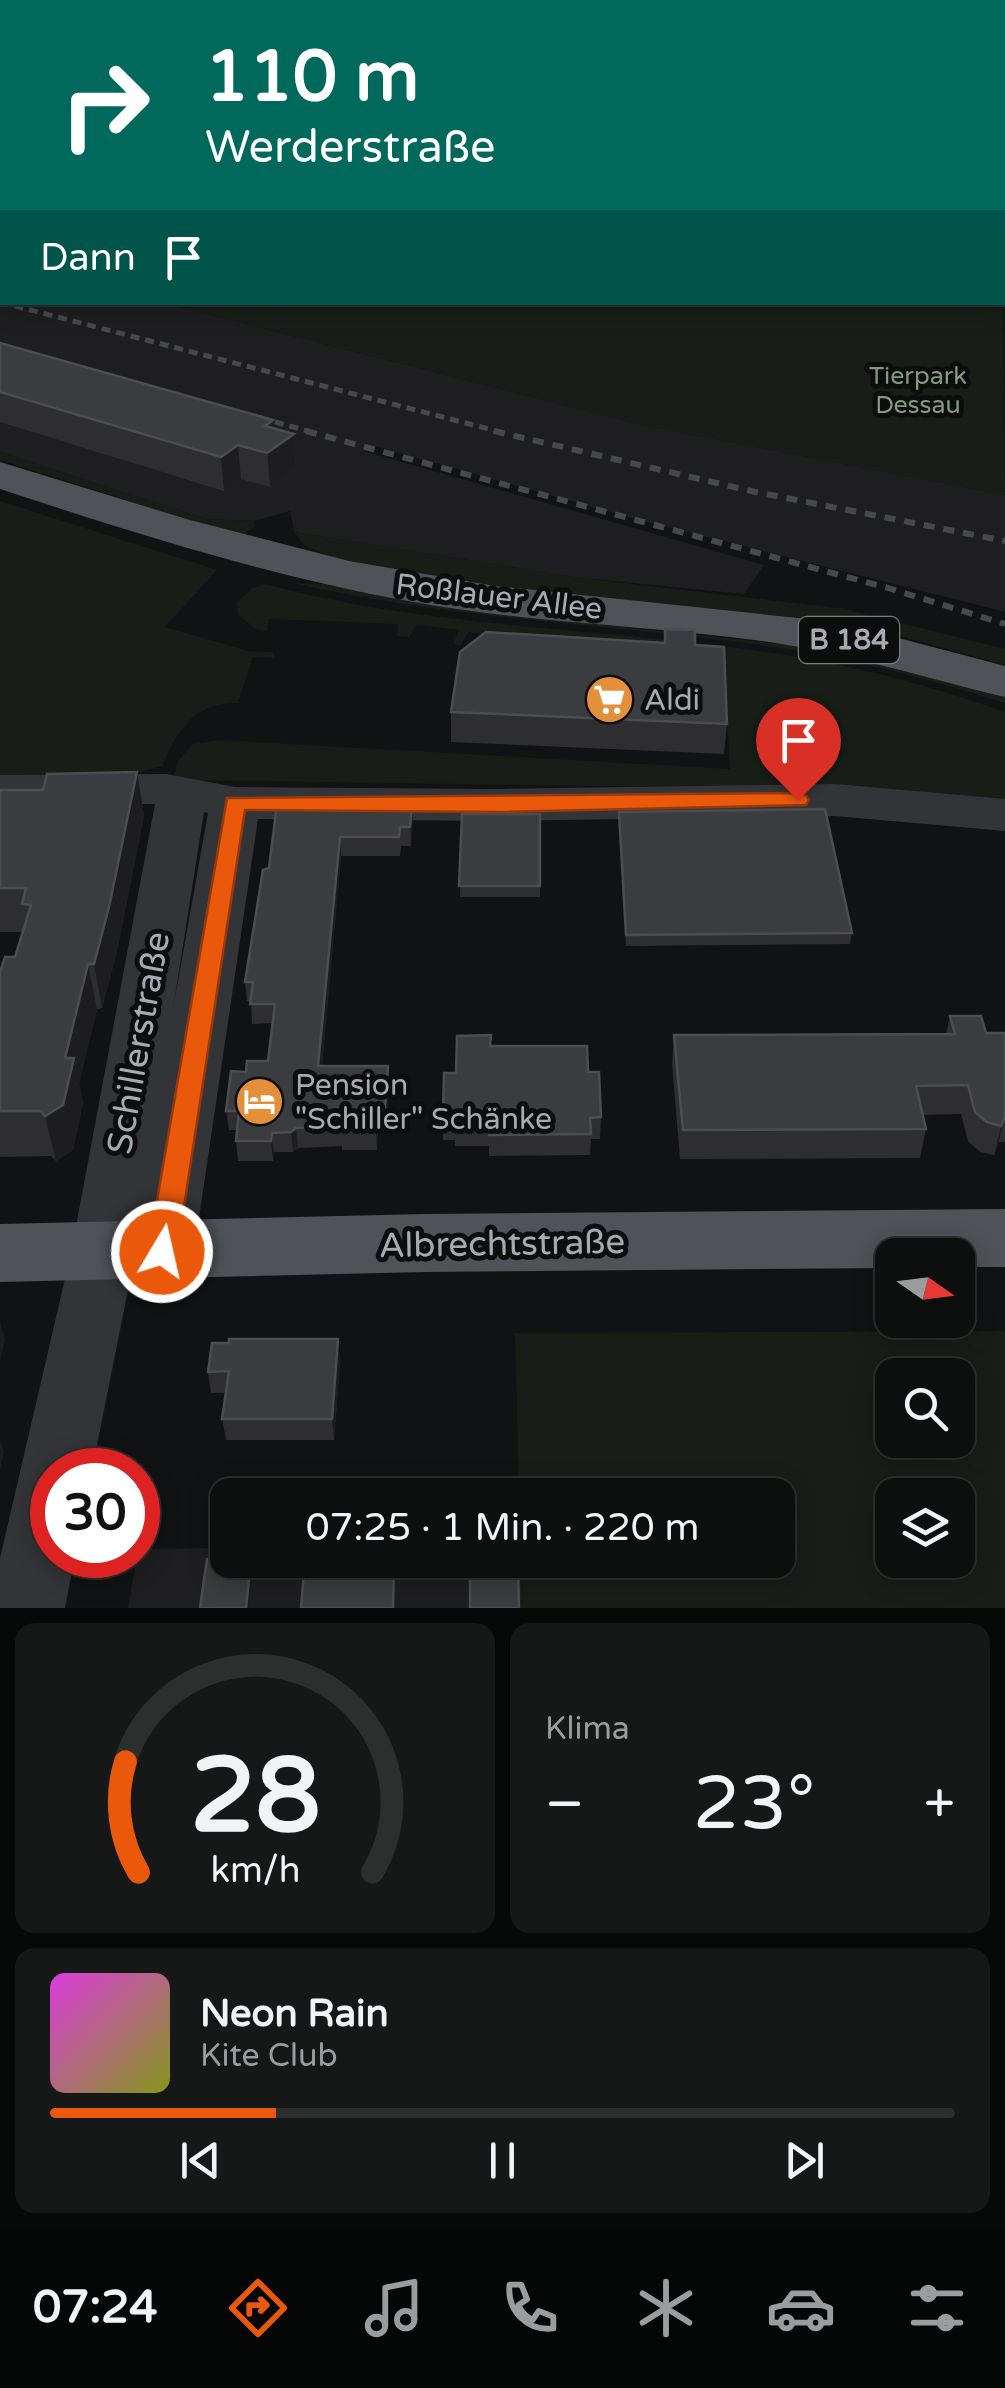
<!DOCTYPE html>
<html lang="de">
<meta charset="utf-8">
<style>
body{margin:0;font-family:"Varela Round",sans-serif;background:#161717;color:#f1f3f6;height:100vh;display:flex;flex-direction:column;font-size:38px;white-space:nowrap}
*{box-sizing:border-box;margin:0}
p{font-size:32px;color:#9a9c9e}
.icon{flex:none;width:55px;height:55px;fill:none;stroke:currentColor;stroke-width:2;stroke-linecap:round;stroke-linejoin:round}
.map{position:relative;height:1608px;overflow:hidden}
.drawer{display:flex;flex-direction:column;gap:15px;padding:15px;background:#070808;flex:1}
.drawer>*{flex:none}
.banner{position:absolute;left:0px;top:0px;width:1005px;height:305px;box-shadow:0 5px 25px #0003,0 0 0 2px #2d2e2e;background:#00695c;color:#fff;overflow:hidden}
.needle{width:65px;rotate:104deg}
.tools{position:absolute;left:875px;top:1238px;display:grid;gap:20px}
.tools a{display:grid;place-items:center;width:100px;height:100px;border-radius:20px;background:#0d0e0e;box-shadow:0 5px 25px #0003,0 0 0 2px #2d2e2e;font-size:50px}
.speed{position:absolute;left:30px;top:1448px;display:flex;gap:20px;font-size:50px;font-weight:700;text-align:center}
.speed>*{display:grid;place-content:center;width:130px;height:130px;border-radius:50%;background:#0d0e0e;box-shadow:0 5px 25px #0003,0 0 0 2px #2d2e2e;line-height:1}
.speed .limit{border:15px solid #d22;background:#fff;color:#111}
.pin{position:absolute;display:grid;place-items:center;width:85px;height:85px;color:#fff;margin:-102px -42px;border-radius:50% 50% 50% 0;rotate:-45deg;box-shadow:0 0 10px #0007}
.pin .icon{rotate:45deg}
.me{position:absolute;width:110px;margin:-55px;rotate:9deg;stroke-linejoin:round;filter:drop-shadow(0 0 8px #0008)}
.turn{display:flex;align-items:center;gap:35px;height:210px;padding:0 40px;font-size:45px}
.turn .icon{width:130px;height:130px;stroke-width:2.5}
.turn b{display:block;font-size:70px;line-height:85px}
.then{display:flex;align-items:center;height:95px;padding:0 40px;background:#0003;gap:20px;font-size:38px}
.big{font-size:75px;font-weight:600;line-height:1.1}
.drawer .card{flex:1;display:flex;flex-direction:column;justify-content:center;gap:15px;min-width:0;padding:0 35px;border-radius:20px;background:#161717}
.drawer .dial{align-items:center;gap:0}
.dial svg{height:260px;overflow:visible;fill:none;stroke:#2d2e2e;stroke-width:7;stroke-linecap:round;text-anchor:middle}
.dial text{fill:#f1f3f6;stroke:none}
.song{display:flex;align-items:center;gap:30px}
.cover{width:120px;height:120px;border-radius:15px;background:linear-gradient(135deg,hsl(300 70% 55%),hsl(70 70% 35%))}
.played{height:10px;border-radius:5px;background:linear-gradient(90deg,#ea580c 25%,#2d2e2e 25%)}
.keys{display:flex;justify-content:space-around;direction:ltr}
.heat{display:flex;justify-content:space-between;align-items:center;font-size:55px;direction:ltr}
.drawer .tiles{flex:1;display:grid;gap:15px;grid-template-columns:1fr 1fr}
.card:last-child{grid-column:span 2}
.trip{position:absolute;left:210px;top:1478px;width:585px;height:100px;border-radius:20px;background:#0d0e0e;box-shadow:0 5px 25px #0003,0 0 0 2px #2d2e2e;font-weight:600;line-height:100px;text-align:center}
.dock{display:flex;height:160px;justify-content:space-around;align-items:center;background:#050606;color:#9a9c9e}
.dock .icon{width:70px;height:70px}
.dock .on{color:#ea580c}
.dock b{font-size:45px;color:#f1f3f6}
.map>svg:first-child{display:block}
</style>
<div class="map">
<svg width="1005" height="1608" viewBox="0 0 1005 1608">
<rect width="100%" height="100%" fill="#111213"/>
<!-- built -->
<g fill="#1e1e20">
<polygon points="0,260 2,302 164,303 638,424 1005,495 1005,612 628,517 375,446 367,452 764,565 744,594 573,577 294,532 290,511 253,521 206,519 0,452"/>
<polygon points="227,1548 228,1560 521,1560 522,1608 128,1608 138,1549"/>
</g>
<!-- green -->
<g fill="#181d18" fill-rule="evenodd">
<polygon points="91,0 623,0 585,2"/>
<polygon points="1003,249 1005,495 638,424 164,303 1002,302"/>
<polygon points="0,452 206,519 253,521 255,526 246,534 224,531 0,460"/>
<path d="M0 501 217 570 165 627 248 651 272 652 275 658 253 657 238 703C197 702 176 729 163 766L128 775H0Z"/>
<polygon points="294,532 573,577 845,609 1005,649 1005,665 900,636 811,619 471,584 333,558 304,545"/>
<path d="M293 583 323 584 450 608 816 648 1005 696V703C939 683 874 663 806 652 635 624 462 622 293 583Z"/>
<path d="M265 584C445 633 632 626 814 660 879 672 943 690 1005 712V806L824 789 173 780 178 761 193 744 219 740 730 769 724 665 468 632 461 645 453 644 459 630 417 625 409 637 397 636 398 624 269 619 267 631 257 630 238 615 237 602 252 588Z"/>
<path d="M1005 1331V1608H522L521 1560H778V1495H519L515 1333ZM892 1375H958V1440H892ZM892 1495H958V1560H892Z"/>
</g>
<g fill="none" stroke-linecap="round" stroke-linejoin="round">
<!-- minor -->
<g fill="#333438" fill-rule="evenodd">
<polygon points="41,0 67,0 68,2 43,2"/>
<polygon points="2,35 2,51 0,52 0,36"/>
<rect x="1002" y="211" width="3" height="21"/>
<path d="M166 774 235 787 499 789 835 784 1005 799V831L835 816 499 821 258 819 194 1252 185 1271 162 1278 139 1271 134 1260 92 1470H52V1555H75L65 1608H0V1558L71 1253 155 804 0 805V775ZM204 812 208 813 173 1009Z"/>
</g>
<!-- major -->
<g fill="#4f5256" fill-rule="evenodd">
<path d="M0 462 190 520 349 561 495 586 808 619 887 635 1005 666V697C926 678 850 654 769 642 649 625 528 623 408 601 269 576 134 533 0 489Z"/>
<polygon points="1005,1209 1005,1267 958,1267 958,1255 892,1255 892,1268 425,1272 0,1282 0,1224 425,1214"/>
</g>
<!-- rail-far1 -->
<g stroke="#46494c" stroke-width="5" stroke-dasharray="9 6" stroke-linecap="butt">
<polyline points="0,302 504,433"/>
<polyline points="246,414 315,433"/>
</g>
<!-- rail -->
<g stroke="#46494c" stroke-width="6" stroke-dasharray="11 9" stroke-linecap="butt">
<polyline points="306,431 888,588 1005,624"/>
<polyline points="494,431 751,491 1005,541"/>
</g>
</g>
<!-- wall -->
<g fill="#2e2e31">
<polygon points="0,343 273,420 273,428 294,434 296,467 270,487 241,479 224,491 0,422"/>
<polygon points="665,629 695,645 727,724 724,754 451,742 451,712 664,643"/>
<polygon points="137,772 144,815 117,951 102,1008 97,1009 79,1083 83,1103 73,1150 56,1161 51,1156 0,1157 0,972 15,957 22,932 0,932 0,790 43,790"/>
<polygon points="412,805 411,846 401,846 400,856 341,856 322,1066 388,1066 389,1086 386,1127 378,1127 377,1150 342,1150 342,1146 298,1148 293,1152 274,1152 273,1161 238,1161 236,1141 237,1130 229,1130 226,1111 246,1072 268,1061 272,1023 252,1024 251,1001 247,1001 245,982 263,870"/>
<polygon points="619,812 852,933 850,944 626,946"/>
<polygon points="462,814 540,814 540,897 460,897"/>
<polygon points="950,1016 986,1033 1005,1033 1005,1142 999,1142 994,1155 980,1152 968,1141 961,1114 923,1115 926,1129 920,1158 680,1159 672,1064 674,1035 946,1034"/>
<polygon points="491,1046 588,1072 601,1117 600,1139 591,1139 590,1155 489,1156 489,1146 455,1146 455,1140 443,1140 443,1118"/>
<polygon points="340,1361 334,1440 226,1440 222,1419 226,1393 211,1393 208,1372"/>
</g>
<!-- shaded-wall -->
<g fill="#1d1d1f">
<polygon points="273,420 275,448 294,434 296,467 270,487 265,426"/>
<polygon points="238,445 241,479 224,491 221,457"/>
<polygon points="137,772 144,815 117,951 102,1008 94,964"/>
<polygon points="412,805 413,824 411,846 410,827"/>
<polygon points="340,837 341,856 320,1086 318,1066"/>
<polygon points="88,964 97,1009 79,1083 83,1103 73,1150 56,1161 45,1116 65,1058"/>
<polygon points="388,1066 389,1086 386,1127 385,1107"/>
<polygon points="377,1107 378,1127 377,1150 376,1130"/>
<polygon points="1005,1116 999,1142 994,1155 1001,1126"/>
<polygon points="296,1128 298,1148 293,1152 291,1132"/>
<polygon points="272,1133 274,1152 273,1161 271,1141"/>
<polygon points="0,1321 5,1340 0,1361"/>
<polygon points="338,1339 340,1361 334,1440 332,1419"/>
<polygon points="0,1439 4,1452 0,1470"/>
<polygon points="251,1560 253,1569 249,1608 246,1608"/>
</g>
<!-- building -->
<g fill="#3b3c3f" stroke="#4b4d51" stroke-width="2.5">
<polygon points="0,0 46,0 49,2 2,2 1,18 0,18"/>
<polygon points="0,343 273,420 265,426 294,434 267,453 238,445 221,457 0,392"/>
<polygon points="665,629 695,630 695,645 724,647 727,724 451,712 460,652 486,632 665,643"/>
<polygon points="137,772 109,907 94,964 88,964 65,1058 74,1058 63,1105 45,1116 41,1111 0,1111 0,972 5,957 15,957 31,905 22,904 26,888 0,888 0,790 43,790 47,774"/>
<polygon points="277,804 412,805 410,827 400,827 399,837 340,837 318,1066 388,1066 385,1107 377,1107 376,1130 341,1130 341,1126 296,1128 291,1132 272,1133 271,1141 236,1141 239,1111 226,1111 231,1071 246,1072 247,1061 268,1061 275,1004 250,1004 253,982 245,982 263,870 269,868"/>
<polygon points="825,809 852,933 626,935 619,812"/>
<polygon points="462,814 540,814 540,886 459,886"/>
<polygon points="950,1016 981,1016 986,1033 1005,1033 1005,1116 1001,1126 987,1122 975,1112 968,1085 916,1086 926,1129 683,1130 674,1035 955,1034"/>
<polygon points="491,1035 490,1046 587,1046 588,1072 599,1072 601,1117 590,1118 591,1134 489,1135 488,1124 454,1125 455,1118 443,1118 444,1073 456,1073 457,1036"/>
<polygon points="229,1339 338,1339 332,1419 222,1419 229,1371 208,1372 212,1343 229,1343"/>
<polygon points="207,1559 251,1560 246,1608 200,1608"/>
<polygon points="305,1560 394,1560 393,1608 301,1608"/>
<polygon points="470,1560 518,1560 519,1608 470,1608"/>
</g>
<!-- route -->
<polygon fill="#ea580c" stroke="#983908" stroke-width="2.5" points="798,793 806,795 809,800 806,805 499,812 245,810 177,1252 173,1260 162,1264 152,1260 148,1252 227,798"/>
<!-- icons -->
<defs>
<symbol id="supermarket-disc" viewBox="-11 -11 22 22"><circle r="9.5" fill="#e48f39" stroke="#0d0d0e"/><path d="M-6-5.5h2.5l.6 2H6L4.5 2H-2.5L-4.4-4H-6ZM-1.5 3.2a1.3 1.3 0 1 0 .1 0ZM3 3.2a1.3 1.3 0 1 0 .1 0Z" fill="#fff"/></symbol>
<symbol id="hotel-disc" viewBox="-11 -11 22 22"><circle r="9.5" fill="#e48f39" stroke="#0d0d0e"/><path d="M-6-4.5h1.5V1H6V5H4.5V3h-9V5H-6ZM-4 0a1.8 1.8 0 1 1 3.6 0ZM.5 0V-2.5h3Q6-2.5 6 0Z" fill="#fff"/></symbol>
</defs>
<g fill-rule="evenodd">
<use href="#supermarket-disc" x="582" y="672" width="55" height="55"/>
<use href="#hotel-disc" x="232" y="1074" width="55" height="55"/>
</g>
<g text-anchor="middle" dominant-baseline="central" stroke-width="10" stroke-linejoin="round" paint-order="stroke">
<!-- far-park labels -->
<g font-size="25" fill="#7f9c7c" stroke="#0d0d0e">
<text x="918" y="376">Tierpark<tspan x="918" dy="29">Dessau</tspan></text>
</g>
<!-- shield labels -->
<rect fill="#0d0d0e" stroke="#777c81" stroke-width="2.5" x="799" y="617" width="100" height="46" rx="8"/>
<g font-size="28" font-weight="bold" fill="#a4abb2">
<text x="849" y="640">B 184</text>
</g>
<!-- street labels -->
<g font-size="30" fill="#a4abb2" stroke="#0d0d0e">
<text transform="translate(499 597) rotate(7)">Roßlauer Allee</text>
</g>
<!-- poi labels -->
<g font-size="30" fill="#a4abb2" stroke="#0d0d0e" text-anchor="start">
<text x="644" y="700">Aldi</text>
<text x="295" y="1085">Pension<tspan x="295" dy="34">"Schiller" Schänke</tspan></text>
</g>
<!-- near-street labels -->
<g font-size="35" fill="#a4abb2" stroke="#0d0d0e">
<text transform="translate(139 1043) rotate(-80)">Schillerstraße</text>
<text transform="translate(502 1244) rotate(-1)">Albrechtstraße</text>
</g>
</g>
</svg>
<div class="tools">
<a><svg class="needle" viewBox="-14 -14 28 28"><path d="M0-13l5 13h-10z" fill="#e53935"/><path d="M0 13l5-13h-10z" fill="#9a9c9e"/></svg></a>
<a><svg class="icon" aria-label="search" viewBox="0 0 24 24"><circle cx="10" cy="10" r="6"/><path d="M15 15l6 6"/></svg></a>
<a><svg class="icon" aria-label="layers" viewBox="0 0 24 24"><path d="M12 4l9 5-9 5-9-5zM3 14l9 5 9-5"/></svg></a>
</div>
<div class="speed"><div class="limit">30</div></div>
<div class="pin" style="left:798px;top:800px;background:#d93025"><svg class="icon" aria-label="arrive" viewBox="0 0 24 24"><path d="M6 21V4h12l-3 4 3 4H6"/></svg></div>
<svg class="me" style="left:162px;top:1252px" viewBox="-20 -20 40 40"><circle r="17" fill="#ea580c" stroke="#fff" stroke-width="3"/><path d="M0-11L8 9 0 5-8 9z" fill="#fff"/></svg>
<div class="trip">07:25 · 1 Min. · 220 m</div>
<div class="banner">
<div class="turn"><svg class="icon" aria-label="right" viewBox="0 0 24 24"><path d="M7 20v-9h11M14 6l5 5-5 5"/></svg><div><b>110 m</b>Werderstraße</div></div>
<div class="then">Dann<svg class="icon" aria-label="arrive" viewBox="0 0 24 24"><path d="M6 21V4h12l-3 4 3 4H6"/></svg></div>
</div>
</div>
<section class="drawer">
<div class="tiles">
<div class="card dial"><svg viewBox="0 0 100 80">
<path d="M14 69A42 42 0 1 1 86 69"/>
<path d="M14 69A42 42 0 0 1 10 35" stroke="#ea580c"/>
<text x="50" y="56" font-size="32" font-weight="700">28</text>
<text x="50" y="72" font-size="11">km/h</text>
</svg></div>
<div class="card"><p>Klima</p>
<div class="heat"><a>−</a><b class="big">23°</b><a>+</a></div>
</div>
<div class="card">
<div class="song"><i class="cover"></i><div><b>Neon Rain</b><p>Kite Club</p></div></div>
<div class="played"></div>
<div class="keys"><svg class="icon" aria-label="previous" viewBox="0 0 24 24"><path d="M18 5L8 12l10 7zM5 5v14"/></svg><svg class="icon" aria-label="pause" viewBox="0 0 24 24"><path d="M8 5v14M16 5v14"/></svg><svg class="icon" aria-label="next" viewBox="0 0 24 24"><path d="M6 5l10 7-10 7zM19 5v14"/></svg></div>
</div>
</div>
</section>
<nav class="dock">
<b>07:24</b>
<svg class="icon on" aria-label="directions" viewBox="0 0 24 24"><path d="M12 3l9 9-9 9-9-9zM9 14v-3h6M13 9l2 2-2 2"/></svg>
<svg class="icon" aria-label="music" viewBox="0 0 24 24"><path d="M9 18V5l10-2v13"/><circle cx="6" cy="18" r="3"/><circle cx="16" cy="16" r="3"/></svg>
<svg class="icon" aria-label="phone" viewBox="0 0 24 24"><path d="M5 4h4l2 5-3 2q2 4 5 5l2-3 5 2v4C11 20 4 13 5 4z"/></svg>
<svg class="icon" aria-label="climate" viewBox="0 0 24 24"><path d="M12 3v18M4 7l16 10M4 17L20 7"/></svg>
<svg class="icon" aria-label="car" viewBox="0 0 24 24"><path d="M5 17H2v-5l4-1 3-4h7l3 4 3 1v5h-3M9 17h6M6 11h13"/><circle cx="7" cy="17" r="2"/><circle cx="17" cy="17" r="2"/></svg>
<svg class="icon" aria-label="filters" viewBox="0 0 24 24"><path d="M4 7h16M4 17h16"/><circle cx="9" cy="7" r="2"/><circle cx="15" cy="17" r="2"/></svg>
</nav>
